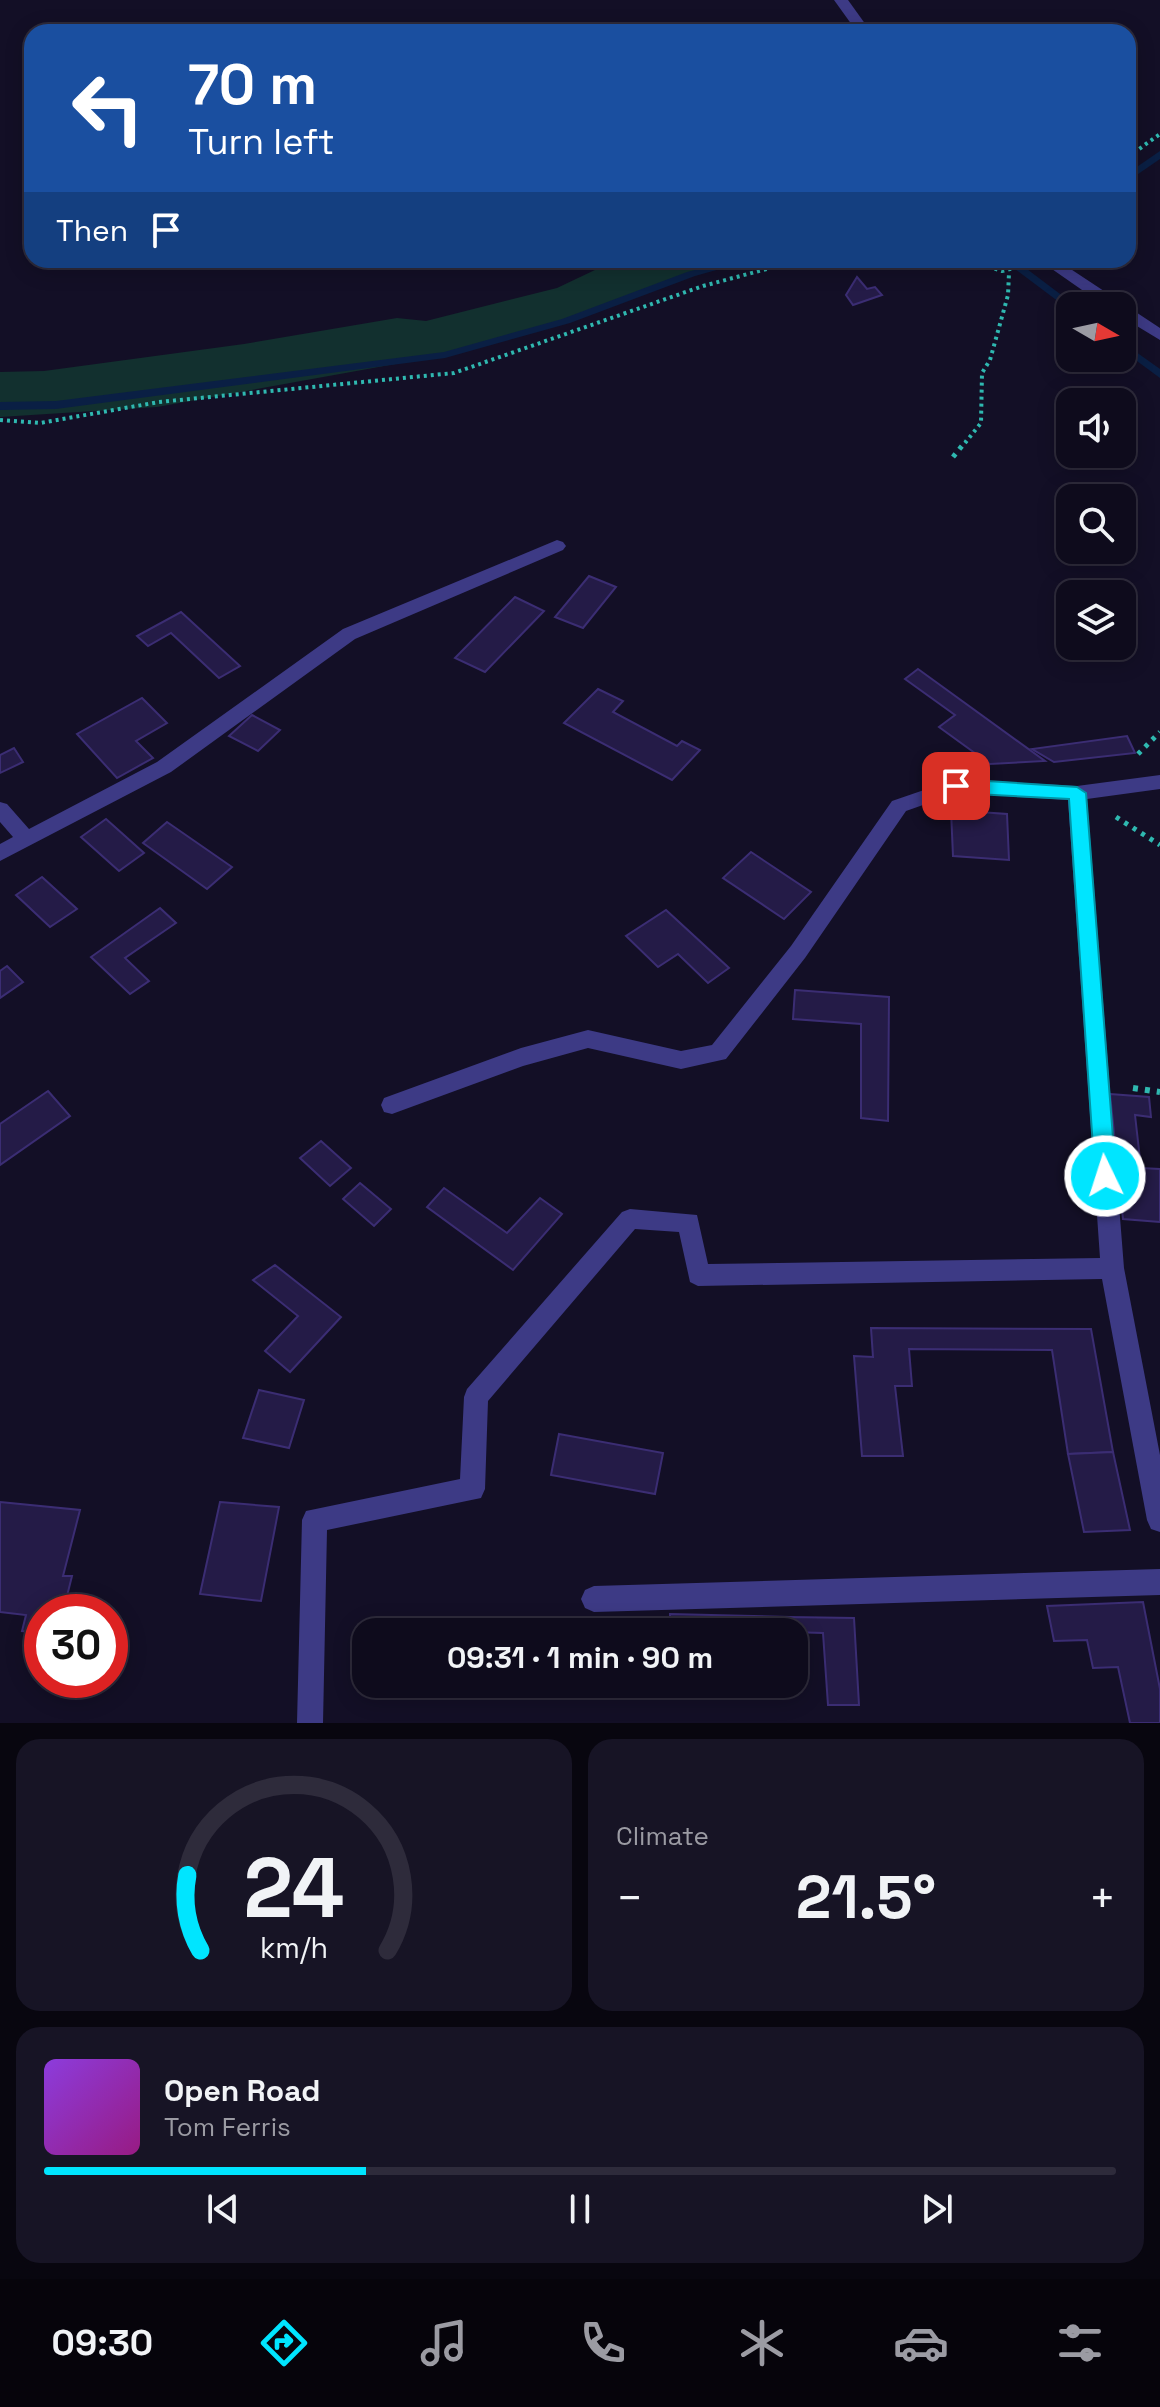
<!DOCTYPE html>
<meta charset="utf-8">
<style>
body{margin:0;font-family:"Space Grotesk",sans-serif;background:#171425;color:#f1f3f6;height:100vh;display:flex;flex-direction:column;font-size:30px;white-space:nowrap}
*{box-sizing:border-box;margin:0}
p{font-size:26px;color:#9b9ba3}
.icon{flex:none;width:44px;height:44px;fill:none;stroke:currentColor;stroke-width:2;stroke-linecap:round;stroke-linejoin:round}
.map{position:relative;height:1723px;overflow:hidden}
.side{display:flex;flex-direction:column;gap:16px;padding:16px;background:#08060f;flex:1}
.side>*{flex:none}
.hud{position:absolute;left:24px;top:24px;width:1112px;height:244px;border-radius:24px;box-shadow:0 4px 20px #0003,0 0 0 2px #2e2b3b;background:#1a4fa0;color:#fff;overflow:hidden}
.needle{width:52px;rotate:99deg}
.tools{position:absolute;left:1056px;top:292px;display:grid;gap:16px}
.tools a{display:grid;place-items:center;width:80px;height:80px;border-radius:16px;background:#0e0b1c;box-shadow:0 4px 20px #0003,0 0 0 2px #2e2b3b;font-size:40px}
.speed{position:absolute;left:24px;top:1594px;display:flex;gap:16px;font-size:40px;font-weight:700;text-align:center}
.speed>*{display:grid;place-content:center;width:104px;height:104px;border-radius:50%;background:#0e0b1c;box-shadow:0 4px 20px #0003,0 0 0 2px #2e2b3b;line-height:1}
.speed .limit{border:12px solid #d22;background:#fff;color:#111}
.pin{position:absolute;display:grid;place-items:center;width:68px;height:68px;color:#fff;margin:-34px;border-radius:16px;box-shadow:0 4px 12px #0006}
.me{position:absolute;width:88px;margin:-44px;rotate:356deg;stroke-linejoin:round;filter:drop-shadow(0 0 6px #0008)}
.turn{display:flex;align-items:center;gap:28px;height:168px;padding:0 32px;font-size:36px}
.turn .icon{width:104px;height:104px;stroke-width:2.5}
.turn b{display:block;font-size:56px;line-height:68px}
.then{display:flex;align-items:center;height:76px;padding:0 32px;background:#0003;gap:16px;font-size:30px}
.big{font-size:60px;font-weight:700;line-height:1.1}
.side .tile{flex:1;display:flex;flex-direction:column;justify-content:center;gap:12px;min-width:0;padding:0 28px;border-radius:24px;background:#171425}
.side .dial{align-items:center;gap:0}
.dial svg{height:208px;overflow:visible;fill:none;stroke:#2e2b3b;stroke-width:7;stroke-linecap:round;text-anchor:middle}
.dial text{fill:#f1f3f6;stroke:none}
.song{display:flex;align-items:center;gap:24px}
.cover{width:96px;height:96px;border-radius:12px;background:linear-gradient(135deg,hsl(270 70% 55%),hsl(310 70% 35%))}
.played{height:8px;border-radius:4px;background:linear-gradient(90deg,#00e5ff 30%,#2e2b3b 30%)}
.keys{display:flex;justify-content:space-around;direction:ltr}
.heat{display:flex;justify-content:space-between;align-items:center;font-size:44px;direction:ltr}
.side .tiles{flex:1;display:grid;gap:16px;grid-template-columns:1fr 1fr}
.tile:last-child{grid-column:span 2}
.trip{position:absolute;left:352px;top:1618px;width:456px;height:80px;border-radius:24px;background:#0e0b1c;box-shadow:0 4px 20px #0003,0 0 0 2px #2e2b3b;font-weight:700;line-height:80px;text-align:center}
.tab-bar{display:flex;height:128px;justify-content:space-around;align-items:center;background:#06040b;color:#9b9ba3}
.tab-bar .icon{width:56px;height:56px}
.tab-bar .selected{color:#00e5ff}
.tab-bar b{font-size:36px;color:#f1f3f6}
.map>svg:first-child{display:block}
</style>
<div class="map">
<svg width="1160" height="1723" viewBox="0 0 1160 1723">
<rect width="100%" height="100%" fill="#130f26"/>
<!-- green -->
<polygon fill="#12302f" points="616,260 747,260 691,274 566,321 445,355 157,407 0,417 0,372 44,371 244,344 397,318 426,321 557,288"/>
<g fill="none" stroke-linecap="round" stroke-linejoin="round">
<!-- stream -->
<g fill="#0a1f44" fill-rule="evenodd">
<polygon points="1160,151 1160,159 1128,181 1128,173"/>
<polygon points="734,260 752,260 695,276 570,323 445,358 56,409 0,410 0,402 56,401 444,352 562,319 687,272"/>
<polygon points="1003,260 1015,260 1076,306 1067,308"/>
<polygon points="1122,342 1160,369 1160,378 1122,350"/>
</g>
</g>
<!-- building -->
<g fill="#241b47" stroke="#3b2d73" stroke-width="2">
<polygon points="857,277 867,289 875,287 882,295 853,305 846,295"/>
<polygon points="589,576 616,587 583,628 555,617"/>
<polygon points="515,597 544,611 485,672 455,658"/>
<polygon points="181,612 240,666 219,678 171,633 148,646 137,636"/>
<polygon points="918,669 1045,761 990,764 939,727 955,715 905,679"/>
<polygon points="598,689 623,701 613,712 677,746 682,741 700,750 672,780 564,723"/>
<polygon points="142,698 167,723 136,741 153,758 117,778 77,734"/>
<polygon points="252,715 280,730 258,751 229,736"/>
<polygon points="1127,736 1135,753 1054,762 1032,749"/>
<polygon points="14,748 23,762 0,773 0,755"/>
<polygon points="951,810 1007,814 1009,860 953,856"/>
<polygon points="106,819 144,853 119,871 81,837"/>
<polygon points="167,822 232,867 207,889 143,843"/>
<polygon points="751,852 811,892 784,919 723,878"/>
<polygon points="42,877 77,909 50,927 16,895"/>
<polygon points="160,908 176,923 125,958 149,981 130,994 91,957"/>
<polygon points="666,910 729,968 708,983 678,954 658,967 626,936"/>
<polygon points="7,966 23,982 0,998 0,971"/>
<polygon points="795,990 889,997 888,1121 861,1118 861,1024 793,1019"/>
<polygon points="48,1091 70,1116 0,1165 0,1124"/>
<polygon points="1110,1094 1149,1097 1151,1117 1135,1115 1141,1168 1160,1169 1160,1222 1123,1219"/>
<polygon points="321,1141 351,1168 330,1186 300,1158"/>
<polygon points="360,1183 391,1209 374,1226 343,1199"/>
<polygon points="444,1188 507,1233 540,1198 562,1214 513,1270 427,1207"/>
<polygon points="275,1265 341,1317 290,1372 265,1351 298,1316 253,1280"/>
<polygon points="871,1328 1091,1329 1113,1452 1068,1454 1052,1350 909,1349 912,1386 895,1386 903,1456 862,1456 854,1356 873,1357"/>
<polygon points="259,1390 304,1400 289,1448 243,1438"/>
<polygon points="559,1434 663,1453 655,1494 551,1475"/>
<polygon points="1113,1452 1130,1530 1084,1532 1068,1454"/>
<polygon points="0,1502 80,1510 63,1576 72,1576 63,1612 42,1612 42,1633 22,1631 26,1615 0,1612"/>
<polygon points="220,1502 279,1507 261,1601 200,1594"/>
<polygon points="1143,1602 1160,1689 1160,1723 1130,1723 1118,1667 1093,1668 1087,1640 1054,1641 1047,1606"/>
<polygon points="670,1614 789,1617 790,1632 670,1632"/>
<polygon points="789,1617 854,1618 859,1705 828,1705 823,1633 790,1632"/>
<polygon points="670,1684 729,1684 729,1689 670,1687"/>
</g>
<g fill="none" stroke-linecap="round" stroke-linejoin="round">
<!-- path-far2 -->
<g stroke="#2fb8b0" stroke-width="4" stroke-dasharray="3 4" stroke-linecap="butt">
<polyline points="1128,157 1160,134"/>
<polyline points="968,260 1002,271 1022,266"/>
<polyline points="0,420 40,423 159,402 454,373 703,286 800,260"/>
<polyline points="965,443 981,423 982,373 990,360 1008,295 1009,273"/>
</g>
<!-- path-far1 -->
<g stroke="#2fb8b0" stroke-width="5" stroke-dasharray="4 6" stroke-linecap="butt">
<polyline points="953,457 966,441"/>
<polyline points="1138,754 1160,732"/>
<polyline points="1116,817 1160,845"/>
</g>
<!-- path -->
<polyline stroke="#2fb8b0" stroke-width="6" stroke-dasharray="5 7" stroke-linecap="butt" points="1133,1088 1160,1092"/>
<!-- minor -->
<g fill="#3d3a85" fill-rule="evenodd">
<polygon points="834,0 848,0 871,32 857,32"/>
<polygon points="1039,260 1057,260 1160,328 1160,340 1122,317 1122,306 1105,306"/>
<polygon points="557,540 563,542 566,546 563,550 355,639 171,772 0,861 0,844 13,837 0,822 0,802 7,804 29,829 157,762 343,629"/>
<polygon points="1160,775 1160,789 1087,799 1124,1268 1160,1455 1160,1532 1151,1529 1147,1520 1102,1279 698,1286 690,1282 679,1232 635,1229 488,1401 485,1489 481,1498 327,1530 323,1723 297,1723 302,1520 306,1511 460,1479 464,1397 467,1389 622,1212 630,1209 697,1215 708,1264 1100,1258 1068,800 957,793 906,811 805,958 726,1059 681,1069 588,1048 523,1066 392,1114 384,1112 381,1105 384,1098 521,1048 588,1030 681,1051 712,1045 791,946 892,801 956,779 1077,786"/>
<polygon points="1160,1569 1160,1595 594,1612 585,1608 581,1599 585,1590 594,1586"/>
</g>
</g>
<!-- route -->
<polygon fill="#00e5ff" stroke="#0095a6" stroke-width="2" points="956,779 1077,787 1086,793 1116,1176 1113,1182 1105,1185 1098,1182 1095,1176 1069,799 956,793 947,786"/>
</svg>
<div class="tools">
<a><svg class="needle" viewBox="-14 -14 28 28"><path d="M0-13l5 13h-10z" fill="#e53935"/><path d="M0 13l5-13h-10z" fill="#9b9ba3"/></svg></a>
<a><svg class="icon" aria-label="sound" viewBox="0 0 24 24"><path d="M4 9h4l5-4v14l-5-4H4zM17 9q2 3 0 6"/></svg></a>
<a><svg class="icon" aria-label="search" viewBox="0 0 24 24"><circle cx="10" cy="10" r="6"/><path d="M15 15l6 6"/></svg></a>
<a><svg class="icon" aria-label="layers" viewBox="0 0 24 24"><path d="M12 4l9 5-9 5-9-5zM3 14l9 5 9-5"/></svg></a>
</div>
<div class="speed"><div class="limit">30</div></div>
<div class="pin" style="left:956px;top:786px;background:#d93025"><svg class="icon" aria-label="arrive" viewBox="0 0 24 24"><path d="M6 21V4h12l-3 4 3 4H6"/></svg></div>
<svg class="me" style="left:1105px;top:1176px" viewBox="-20 -20 40 40"><circle r="17" fill="#00e5ff" stroke="#fff" stroke-width="3"/><path d="M0-11L8 9 0 5-8 9z" fill="#fff"/></svg>
<div class="trip">09:31 · 1 min · 90 m</div>
<div class="hud">
<div class="turn"><svg class="icon" aria-label="left" viewBox="0 0 24 24"><path d="M17 20v-9H6M10 6l-5 5 5 5"/></svg><div><b>70 m</b>Turn left</div></div>
<div class="then">Then<svg class="icon" aria-label="arrive" viewBox="0 0 24 24"><path d="M6 21V4h12l-3 4 3 4H6"/></svg></div>
</div>
</div>
<section class="side">
<div class="tiles">
<div class="tile dial"><svg viewBox="0 0 100 80">
<path d="M14 69A42 42 0 1 1 86 69"/>
<path d="M14 69A42 42 0 0 1 9 40" stroke="#00e5ff"/>
<text x="50" y="56" font-size="32" font-weight="700">24</text>
<text x="50" y="72" font-size="11">km/h</text>
</svg></div>
<div class="tile"><p>Climate</p>
<div class="heat"><a>−</a><b class="big">21.5°</b><a>+</a></div>
</div>
<div class="tile">
<div class="song"><i class="cover"></i><div><b>Open Road</b><p>Tom Ferris</p></div></div>
<div class="played"></div>
<div class="keys"><svg class="icon" aria-label="previous" viewBox="0 0 24 24"><path d="M18 5L8 12l10 7zM5 5v14"/></svg><svg class="icon" aria-label="pause" viewBox="0 0 24 24"><path d="M8 5v14M16 5v14"/></svg><svg class="icon" aria-label="next" viewBox="0 0 24 24"><path d="M6 5l10 7-10 7zM19 5v14"/></svg></div>
</div>
</div>
</section>
<nav class="tab-bar">
<b>09:30</b>
<svg class="icon selected" aria-label="directions" viewBox="0 0 24 24"><path d="M12 3l9 9-9 9-9-9zM9 14v-3h6M13 9l2 2-2 2"/></svg>
<svg class="icon" aria-label="music" viewBox="0 0 24 24"><path d="M9 18V5l10-2v13"/><circle cx="6" cy="18" r="3"/><circle cx="16" cy="16" r="3"/></svg>
<svg class="icon" aria-label="phone" viewBox="0 0 24 24"><path d="M5 4h4l2 5-3 2q2 4 5 5l2-3 5 2v4C11 20 4 13 5 4z"/></svg>
<svg class="icon" aria-label="climate" viewBox="0 0 24 24"><path d="M12 3v18M4 7l16 10M4 17L20 7"/></svg>
<svg class="icon" aria-label="car" viewBox="0 0 24 24"><path d="M5 17H2v-5l4-1 3-4h7l3 4 3 1v5h-3M9 17h6M6 11h13"/><circle cx="7" cy="17" r="2"/><circle cx="17" cy="17" r="2"/></svg>
<svg class="icon" aria-label="filters" viewBox="0 0 24 24"><path d="M4 7h16M4 17h16"/><circle cx="9" cy="7" r="2"/><circle cx="15" cy="17" r="2"/></svg>
</nav>
